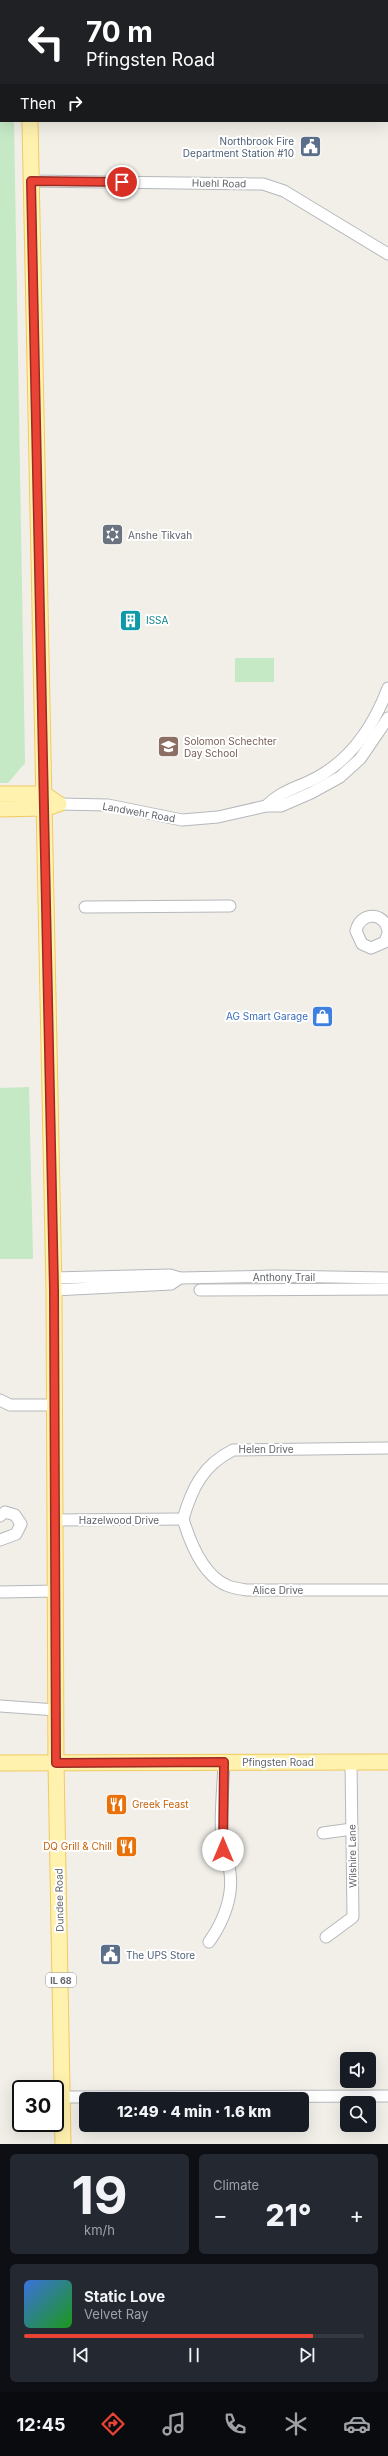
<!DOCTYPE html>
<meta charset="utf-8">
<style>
body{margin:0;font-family:Inter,sans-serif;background:#242831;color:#f1f3f6;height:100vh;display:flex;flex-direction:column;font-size:15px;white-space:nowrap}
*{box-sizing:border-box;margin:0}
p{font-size:13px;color:#9ea1a6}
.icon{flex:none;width:22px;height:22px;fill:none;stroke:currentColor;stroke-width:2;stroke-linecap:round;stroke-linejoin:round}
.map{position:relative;height:2144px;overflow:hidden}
.sheet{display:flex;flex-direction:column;gap:10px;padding:10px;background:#0d0f14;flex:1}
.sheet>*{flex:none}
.hud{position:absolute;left:0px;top:0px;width:388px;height:122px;box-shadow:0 4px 16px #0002;background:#202124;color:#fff;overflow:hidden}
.tools{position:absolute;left:340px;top:2052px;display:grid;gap:8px}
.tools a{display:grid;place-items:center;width:36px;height:36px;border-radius:6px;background:#171b24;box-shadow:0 4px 16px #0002;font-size:20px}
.speed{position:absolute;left:12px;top:2080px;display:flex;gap:8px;font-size:20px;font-weight:700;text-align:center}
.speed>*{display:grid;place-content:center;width:52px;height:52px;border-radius:50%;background:#171b24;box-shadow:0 4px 16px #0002;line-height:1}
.speed .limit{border:2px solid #111;border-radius:6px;background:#fff;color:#111}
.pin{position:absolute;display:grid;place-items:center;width:34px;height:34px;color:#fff;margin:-17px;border:2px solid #fff;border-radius:50%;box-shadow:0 1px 4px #0007}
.me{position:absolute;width:44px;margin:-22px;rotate:0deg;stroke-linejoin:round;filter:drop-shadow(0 0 3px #0008)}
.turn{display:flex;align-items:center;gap:14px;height:84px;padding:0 20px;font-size:18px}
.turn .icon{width:52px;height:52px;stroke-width:2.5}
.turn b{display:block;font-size:28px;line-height:34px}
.then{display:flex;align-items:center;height:38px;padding:0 20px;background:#0003;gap:8px;font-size:15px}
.big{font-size:30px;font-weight:800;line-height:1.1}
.sheet .tile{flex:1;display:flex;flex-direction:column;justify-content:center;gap:6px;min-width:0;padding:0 14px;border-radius:6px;background:#242831}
.sheet .dial{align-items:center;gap:0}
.dial b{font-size:52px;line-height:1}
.song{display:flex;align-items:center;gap:12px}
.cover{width:48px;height:48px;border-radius:6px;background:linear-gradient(135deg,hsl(220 70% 55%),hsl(120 70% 35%))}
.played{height:4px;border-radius:2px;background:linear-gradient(90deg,#ea4335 85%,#363941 85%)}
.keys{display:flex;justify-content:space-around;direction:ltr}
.heat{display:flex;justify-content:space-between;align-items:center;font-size:22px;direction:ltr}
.sheet .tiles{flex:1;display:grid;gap:10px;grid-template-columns:1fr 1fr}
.tile:last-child{grid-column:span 2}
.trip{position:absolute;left:79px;top:2092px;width:230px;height:40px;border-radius:6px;background:#171b24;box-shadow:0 4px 16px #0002;font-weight:800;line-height:40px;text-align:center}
.dock{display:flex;height:64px;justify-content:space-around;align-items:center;background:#090b0e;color:#9ea1a6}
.dock .icon{width:28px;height:28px}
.dock .active{color:#ea4335}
.dock b{font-size:18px;color:#f1f3f6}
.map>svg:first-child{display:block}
</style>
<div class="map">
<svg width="388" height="2144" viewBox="0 0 388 2144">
<rect width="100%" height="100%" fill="#f1efe8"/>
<!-- green -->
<g fill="#c5e8c5">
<polygon points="0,0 12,0 1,1 1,121 14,121 25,763 8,783 0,783"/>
<rect x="235" y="658" width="39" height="24"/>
<polygon points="29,1087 33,1259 0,1259 0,1088"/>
</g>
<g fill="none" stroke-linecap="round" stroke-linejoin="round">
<defs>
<g id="minor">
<polyline points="31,181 263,184 284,191 388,254"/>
<polyline points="59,804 108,805 182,820 218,817 266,806 281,806 311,793 340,777 360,759 388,718"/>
<path d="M266 806C282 790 297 788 316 778 352 759 374 725 388 688"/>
<polyline points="85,907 230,906"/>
<path d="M388 930C383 911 360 912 356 931L362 944 371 948 385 942 388 933"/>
<polyline points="54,1278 170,1275 180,1278 171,1284 54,1290"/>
<polyline points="180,1278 274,1276 388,1278"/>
<polyline points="200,1290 388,1289"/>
<polyline points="0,1400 10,1405 55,1405"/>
<polyline points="0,1516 5,1512 15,1515 21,1524 16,1534 0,1540"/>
<path d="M183 1519C192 1488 203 1465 233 1450L388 1448"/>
<path d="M183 1519C190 1542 202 1574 226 1585 232 1588 240 1589 247 1590H388"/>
<polyline points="56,1520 183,1519"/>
<polyline points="0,1592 56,1591"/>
<polyline points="0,1706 56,1710"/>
<polyline points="323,1833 352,1829"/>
<polyline points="326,1937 353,1917 351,1762"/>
<path d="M209 1942C224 1921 235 1893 229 1867 227 1861 224 1855 223 1849 219 1821 223 1790 224 1762"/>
<polyline points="63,2097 388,2096"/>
</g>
<g id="major">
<polyline points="30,0 30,1"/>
<polyline points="30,121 54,1290 56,1763 63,2144"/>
<polyline points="0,794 44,794 59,804"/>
<polyline points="0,809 44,808 53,806"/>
<polyline points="0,1763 388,1762"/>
</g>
</defs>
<!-- minor casing -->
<use href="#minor" stroke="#b5b8bc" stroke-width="13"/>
<!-- major casing -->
<use href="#major" stroke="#f2c960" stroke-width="17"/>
<!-- minor -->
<use href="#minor" stroke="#fff" stroke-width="11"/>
<!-- major -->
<use href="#major" stroke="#fff2af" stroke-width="15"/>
</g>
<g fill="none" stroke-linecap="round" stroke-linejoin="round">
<defs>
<polyline id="route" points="122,182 31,181 54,1290 56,1763 224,1762 223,1850"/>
</defs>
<!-- route casing -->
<use href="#route" stroke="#982c22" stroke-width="10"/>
<!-- route -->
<use href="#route" stroke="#ea4335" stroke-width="7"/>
</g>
<!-- icons -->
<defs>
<symbol id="civic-square" viewBox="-11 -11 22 22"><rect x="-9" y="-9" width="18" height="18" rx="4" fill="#5c6f8a" stroke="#fff"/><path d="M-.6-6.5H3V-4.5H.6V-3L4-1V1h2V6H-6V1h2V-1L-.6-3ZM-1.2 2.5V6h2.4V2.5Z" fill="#fff"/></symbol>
<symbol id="synagogue-square" viewBox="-11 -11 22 22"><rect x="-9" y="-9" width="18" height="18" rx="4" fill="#6b7280" stroke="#fff"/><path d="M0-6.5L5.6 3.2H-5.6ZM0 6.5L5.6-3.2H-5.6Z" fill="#fff"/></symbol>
<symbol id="building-square" viewBox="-11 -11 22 22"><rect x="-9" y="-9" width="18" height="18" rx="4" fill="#0f9aa8" stroke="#fff"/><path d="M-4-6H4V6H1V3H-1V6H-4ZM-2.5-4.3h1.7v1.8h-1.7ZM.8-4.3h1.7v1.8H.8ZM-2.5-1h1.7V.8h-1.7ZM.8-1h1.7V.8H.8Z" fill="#fff"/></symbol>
<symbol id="school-square" viewBox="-11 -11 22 22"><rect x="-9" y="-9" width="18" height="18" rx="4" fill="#8d6e63" stroke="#fff"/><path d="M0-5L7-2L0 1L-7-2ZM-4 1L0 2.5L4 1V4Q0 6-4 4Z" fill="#fff"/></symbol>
<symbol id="shop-square" viewBox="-11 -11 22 22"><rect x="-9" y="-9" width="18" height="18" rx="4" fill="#3f7fe0" stroke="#fff"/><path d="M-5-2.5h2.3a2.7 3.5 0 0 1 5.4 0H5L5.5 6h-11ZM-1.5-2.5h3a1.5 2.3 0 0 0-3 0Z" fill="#fff"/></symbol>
<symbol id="restaurant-square" viewBox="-11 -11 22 22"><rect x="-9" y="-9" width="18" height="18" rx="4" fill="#e8710a" stroke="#fff"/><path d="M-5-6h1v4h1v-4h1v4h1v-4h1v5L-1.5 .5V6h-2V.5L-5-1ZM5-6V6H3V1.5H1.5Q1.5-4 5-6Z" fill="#fff"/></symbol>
</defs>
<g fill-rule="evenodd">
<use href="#civic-square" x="298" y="134" width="25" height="25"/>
<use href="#synagogue-square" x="100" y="522" width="25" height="25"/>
<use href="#building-square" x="118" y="608" width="25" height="25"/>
<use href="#school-square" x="156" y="734" width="25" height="25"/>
<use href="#shop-square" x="310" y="1004" width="25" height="25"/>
<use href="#restaurant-square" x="104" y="1792" width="25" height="25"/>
<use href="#restaurant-square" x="114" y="1834" width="25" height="25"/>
<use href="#civic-square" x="98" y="1942" width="25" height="25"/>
</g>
<g text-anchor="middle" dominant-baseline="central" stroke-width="4" stroke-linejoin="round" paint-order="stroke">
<!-- shield labels -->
<rect fill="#fff" stroke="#8f9295" stroke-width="1" x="46" y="1973" width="30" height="14" rx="3"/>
<g font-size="9" font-weight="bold" fill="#5f6368">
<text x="61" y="1980">IL 68</text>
</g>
<!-- service labels -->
<g font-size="10" fill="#4e5e75" stroke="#fff" text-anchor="end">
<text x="294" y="141">Northbrook Fire<tspan x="294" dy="12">Department Station #10</tspan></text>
<text x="126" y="1955" text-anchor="start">The UPS Store</text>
</g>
<!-- street labels -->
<g font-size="10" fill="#5f6368" stroke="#fff">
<text transform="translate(219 183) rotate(1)">Huehl Road</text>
<text transform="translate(139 812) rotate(10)">Landwehr Road</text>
<text x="284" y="1277">Anthony Trail</text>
<text x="266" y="1449">Helen Drive</text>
<text x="119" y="1520">Hazelwood Drive</text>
<text x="278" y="1590">Alice Drive</text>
<text x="278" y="1762">Pfingsten Road</text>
<text transform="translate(352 1856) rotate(-91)">Wilshire Lane</text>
<text transform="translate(59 1900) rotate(-91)">Dundee Road</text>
</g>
<!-- worship labels -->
<g font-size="10" fill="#5b616d" stroke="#fff" text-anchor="start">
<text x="128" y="535">Anshe Tikvah</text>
</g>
<!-- culture labels -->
<g font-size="10" fill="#0d838f" stroke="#fff" text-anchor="start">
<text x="146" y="620">ISSA</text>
</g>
<!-- education labels -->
<g font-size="10" fill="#785e54" stroke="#fff" text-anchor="start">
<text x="184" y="741">Solomon Schechter<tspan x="184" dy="12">Day School</tspan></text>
</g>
<!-- shop labels -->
<g font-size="10" fill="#366cbe" stroke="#fff" text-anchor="end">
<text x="308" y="1016">AG Smart Garage</text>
</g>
<!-- food labels -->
<g font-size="10" fill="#c56008" stroke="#fff" text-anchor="start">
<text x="132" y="1804">Greek Feast</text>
<text x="112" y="1846" text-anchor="end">DQ Grill &amp; Chill</text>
</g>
</g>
</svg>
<div class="tools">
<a><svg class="icon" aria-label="sound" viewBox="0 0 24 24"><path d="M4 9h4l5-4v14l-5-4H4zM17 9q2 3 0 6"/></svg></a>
<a><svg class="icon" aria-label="search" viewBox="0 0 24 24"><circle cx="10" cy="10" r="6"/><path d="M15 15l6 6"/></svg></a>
</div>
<div class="speed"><div class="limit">30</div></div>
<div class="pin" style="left:122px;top:182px;background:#d93025"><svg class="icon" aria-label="arrive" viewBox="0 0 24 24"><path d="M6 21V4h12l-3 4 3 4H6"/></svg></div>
<svg class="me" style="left:223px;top:1850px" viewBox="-20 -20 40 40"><circle r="19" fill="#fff"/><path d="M0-13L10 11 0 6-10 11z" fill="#ea4335"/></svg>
<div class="trip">12:49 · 4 min · 1.6 km</div>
<div class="hud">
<div class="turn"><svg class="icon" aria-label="left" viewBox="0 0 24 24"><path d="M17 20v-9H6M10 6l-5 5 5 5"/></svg><div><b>70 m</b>Pfingsten Road</div></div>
<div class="then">Then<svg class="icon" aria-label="right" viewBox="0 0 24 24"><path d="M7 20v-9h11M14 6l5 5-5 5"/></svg></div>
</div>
</div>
<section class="sheet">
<div class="tiles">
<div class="tile dial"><b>19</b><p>km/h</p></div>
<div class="tile"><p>Climate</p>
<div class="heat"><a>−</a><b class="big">21°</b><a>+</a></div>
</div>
<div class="tile">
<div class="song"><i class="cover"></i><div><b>Static Love</b><p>Velvet Ray</p></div></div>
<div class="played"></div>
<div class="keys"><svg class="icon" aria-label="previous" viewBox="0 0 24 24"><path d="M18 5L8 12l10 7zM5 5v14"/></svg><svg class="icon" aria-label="pause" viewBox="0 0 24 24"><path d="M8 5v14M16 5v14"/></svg><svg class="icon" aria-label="next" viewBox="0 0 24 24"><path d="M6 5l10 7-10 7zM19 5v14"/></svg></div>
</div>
</div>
</section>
<nav class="dock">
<b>12:45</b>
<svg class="icon active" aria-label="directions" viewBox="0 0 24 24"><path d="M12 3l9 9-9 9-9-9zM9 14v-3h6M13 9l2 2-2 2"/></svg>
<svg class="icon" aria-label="music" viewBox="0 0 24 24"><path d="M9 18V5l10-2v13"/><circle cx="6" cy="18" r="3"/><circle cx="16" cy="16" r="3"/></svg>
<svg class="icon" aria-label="phone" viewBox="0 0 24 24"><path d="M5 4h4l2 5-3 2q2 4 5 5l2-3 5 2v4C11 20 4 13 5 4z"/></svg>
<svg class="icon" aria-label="climate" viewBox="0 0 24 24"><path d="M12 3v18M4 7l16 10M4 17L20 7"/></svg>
<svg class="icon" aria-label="car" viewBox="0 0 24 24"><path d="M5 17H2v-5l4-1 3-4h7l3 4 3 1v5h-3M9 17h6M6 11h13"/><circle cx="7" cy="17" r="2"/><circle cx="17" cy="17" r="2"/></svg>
</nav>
